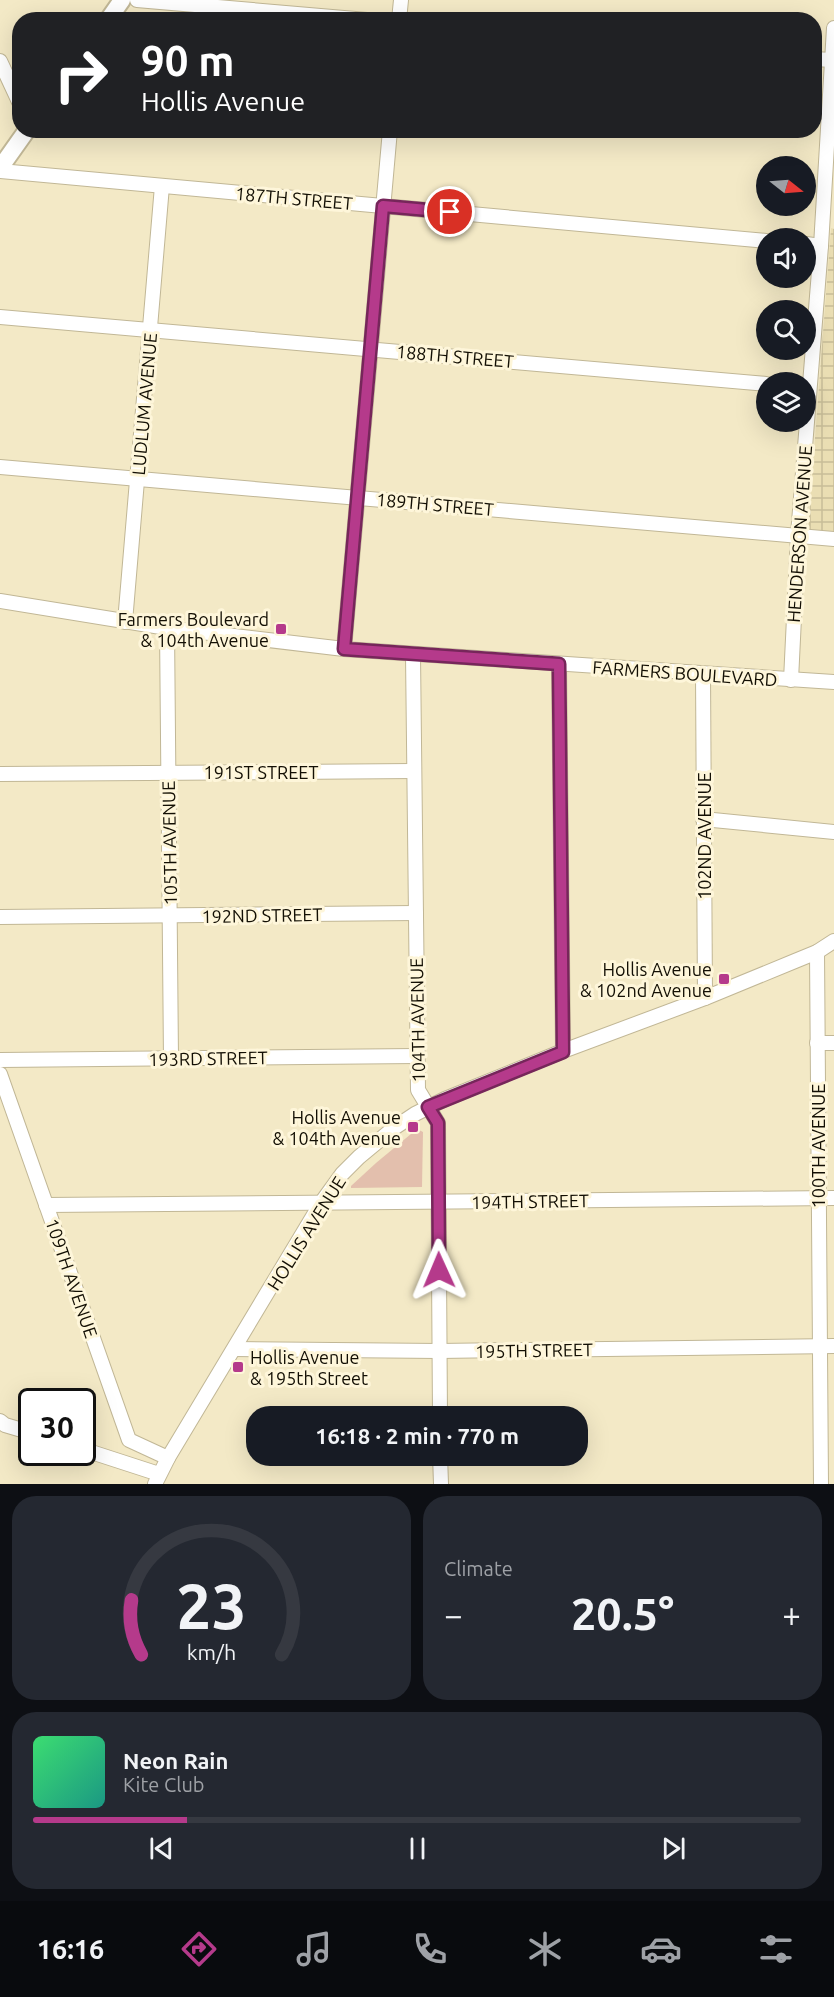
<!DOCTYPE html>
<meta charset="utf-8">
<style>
body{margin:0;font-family:Ubuntu,sans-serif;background:#242831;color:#f1f3f6;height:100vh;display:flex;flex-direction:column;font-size:22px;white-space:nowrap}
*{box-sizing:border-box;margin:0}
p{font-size:20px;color:#9ea1a6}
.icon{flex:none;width:33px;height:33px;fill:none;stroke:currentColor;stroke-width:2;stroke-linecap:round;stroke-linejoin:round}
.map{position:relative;height:1484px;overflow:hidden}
.side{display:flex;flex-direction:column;gap:12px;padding:12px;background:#0d0f14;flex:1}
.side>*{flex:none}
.guide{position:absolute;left:12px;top:12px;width:810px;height:126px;border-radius:24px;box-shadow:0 6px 24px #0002;background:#202124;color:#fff;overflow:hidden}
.needle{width:39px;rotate:107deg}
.controls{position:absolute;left:756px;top:156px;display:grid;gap:12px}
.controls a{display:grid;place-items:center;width:60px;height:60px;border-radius:50%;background:#171b24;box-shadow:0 6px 24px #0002;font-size:30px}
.speed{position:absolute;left:18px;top:1388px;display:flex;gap:12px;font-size:30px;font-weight:700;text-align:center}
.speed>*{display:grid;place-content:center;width:78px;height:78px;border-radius:50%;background:#171b24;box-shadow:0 6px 24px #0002;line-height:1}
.speed .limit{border:3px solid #111;border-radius:9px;background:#fff;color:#111}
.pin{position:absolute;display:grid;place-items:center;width:51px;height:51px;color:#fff;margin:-26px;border:3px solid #fff;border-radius:50%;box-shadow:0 2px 6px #0007}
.me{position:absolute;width:66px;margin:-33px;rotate:359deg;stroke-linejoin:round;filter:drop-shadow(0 0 4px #0008)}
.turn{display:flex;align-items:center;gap:21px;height:126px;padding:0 30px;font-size:27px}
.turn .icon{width:78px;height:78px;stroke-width:2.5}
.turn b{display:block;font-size:42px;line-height:51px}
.big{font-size:45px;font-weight:700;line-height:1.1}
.side .card{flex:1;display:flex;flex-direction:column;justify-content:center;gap:9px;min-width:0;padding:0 21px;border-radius:24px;background:#242831}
.side .dial{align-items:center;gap:0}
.dial svg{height:156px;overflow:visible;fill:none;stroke:#363941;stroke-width:7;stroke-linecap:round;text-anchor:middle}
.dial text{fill:#f1f3f6;stroke:none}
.song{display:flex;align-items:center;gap:18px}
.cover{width:72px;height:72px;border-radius:9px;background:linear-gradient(135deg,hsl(140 70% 55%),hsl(170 70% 35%))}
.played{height:6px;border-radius:3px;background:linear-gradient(90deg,#b53a8b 20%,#363941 20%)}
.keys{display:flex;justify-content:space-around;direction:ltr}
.heat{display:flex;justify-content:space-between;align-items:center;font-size:33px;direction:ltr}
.side .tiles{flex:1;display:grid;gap:12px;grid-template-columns:1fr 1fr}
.card:last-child{grid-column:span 2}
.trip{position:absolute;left:246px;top:1406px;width:342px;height:60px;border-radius:24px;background:#171b24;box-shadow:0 6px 24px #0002;font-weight:700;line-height:60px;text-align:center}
.tabs{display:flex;height:96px;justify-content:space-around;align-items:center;background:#090b0e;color:#9ea1a6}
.tabs .icon{width:42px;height:42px}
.tabs .active{color:#b53a8b}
.tabs b{font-size:27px;color:#f1f3f6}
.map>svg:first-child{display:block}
</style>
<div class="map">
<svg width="834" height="1484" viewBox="0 0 834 1484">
<defs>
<pattern id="industrial-grid" width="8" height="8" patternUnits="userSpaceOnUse" patternTransform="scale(1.5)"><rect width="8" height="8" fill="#eadeb3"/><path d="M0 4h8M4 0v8" fill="none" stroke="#c8bd98"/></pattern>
</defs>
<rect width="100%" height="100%" fill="#f3e9c6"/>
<!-- industrial -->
<polygon fill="url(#industrial-grid)" points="831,228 834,229 834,532 808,530"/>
<!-- park -->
<polygon fill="#e3bfad" points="417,1129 423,1132 422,1187 351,1188 351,1186 376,1163"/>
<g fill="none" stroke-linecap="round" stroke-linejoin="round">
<defs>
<g id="minor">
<polyline points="137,0 367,20"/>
<polyline points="399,20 401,0"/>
<polyline points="814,59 832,60"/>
<polyline points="0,61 20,104"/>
<polyline points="0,171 766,241"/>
<polyline points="806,244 821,246"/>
<polyline points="0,317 766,384"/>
<polyline points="0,467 834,539"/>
<polyline points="0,601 167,628 344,649 834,682"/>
<polyline points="125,622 162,186"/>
<polyline points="167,628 171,1059"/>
<polyline points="344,649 390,130"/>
<polyline points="413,655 418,1090 438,1123 440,1416"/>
<polyline points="559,665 563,1051"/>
<polyline points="703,674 705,998"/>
<polyline points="791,680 798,535 821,246 834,28"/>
<polyline points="0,774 414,771"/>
<polyline points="703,819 834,832"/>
<polyline points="0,917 416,913"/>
<polyline points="817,952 821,1484"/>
<polyline points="817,1043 834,1043"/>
<polyline points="0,1060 417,1056"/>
<polyline points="0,1074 129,1440 168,1458"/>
<polyline points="46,1205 834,1198"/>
<polyline points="235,1349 439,1351 834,1346"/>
<polyline points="0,1421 5,1425 32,1433"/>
<polyline points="82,1449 159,1474"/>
<polyline points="440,1455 441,1484"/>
<polyline points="155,1484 168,1458 321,1203 342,1174 359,1157 394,1128 415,1114 445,1099 563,1051 705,998 795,961 817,952 834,941"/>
</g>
<g id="major">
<polyline points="108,20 122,0"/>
<polyline points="0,168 27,130"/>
</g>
</defs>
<!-- minor casing -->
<use href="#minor" stroke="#c1b796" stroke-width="16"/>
<!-- major casing -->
<use href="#major" stroke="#c1b796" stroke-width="20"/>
<!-- minor -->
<use href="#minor" stroke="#fff" stroke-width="14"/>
<!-- major -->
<use href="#major" stroke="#fff" stroke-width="16"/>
</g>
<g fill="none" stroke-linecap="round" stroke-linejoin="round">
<defs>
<polyline id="route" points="439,1270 438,1123 428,1107 563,1052 559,664 344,649 383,206 450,212"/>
</defs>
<!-- route casing -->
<use href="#route" stroke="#76265a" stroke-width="15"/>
<!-- route -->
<use href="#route" stroke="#b53a8b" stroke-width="10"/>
</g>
<!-- markers -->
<g fill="#b53a8b" stroke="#fef6da" stroke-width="2">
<rect x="275" y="623" width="12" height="12" rx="3"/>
<rect x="718" y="973" width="12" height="12" rx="3"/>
<rect x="407" y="1121" width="12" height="12" rx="3"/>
<rect x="232" y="1361" width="12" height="12" rx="3"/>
</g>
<g text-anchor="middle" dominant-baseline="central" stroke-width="6" stroke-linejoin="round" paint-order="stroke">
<!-- street labels -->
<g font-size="18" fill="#130f04" stroke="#fef6da">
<text transform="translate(294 198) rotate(5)">187TH STREET</text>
<text transform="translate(455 356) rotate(5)">188TH STREET</text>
<text transform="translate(144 404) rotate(-85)">LUDLUM AVENUE</text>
<text transform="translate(435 504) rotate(5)">189TH STREET</text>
<text transform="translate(799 534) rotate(-86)">HENDERSON AVENUE</text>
<text transform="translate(685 673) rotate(4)">FARMERS BOULEVARD</text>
<text x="261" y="772">191ST STREET</text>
<text transform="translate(704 836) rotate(-90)">102ND AVENUE</text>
<text transform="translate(169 843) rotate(-91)">105TH AVENUE</text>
<text transform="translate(262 915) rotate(-1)">192ND STREET</text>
<text transform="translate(417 1020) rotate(-91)">104TH AVENUE</text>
<text transform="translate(208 1058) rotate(-1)">193RD STREET</text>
<text transform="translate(818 1146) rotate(-90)">100TH AVENUE</text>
<text transform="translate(530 1201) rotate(-1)">194TH STREET</text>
<text transform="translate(306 1233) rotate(-58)">HOLLIS AVENUE</text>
<text transform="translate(72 1278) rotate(71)">109TH AVENUE</text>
<text transform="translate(534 1350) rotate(-1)">195TH STREET</text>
</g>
<!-- poi labels -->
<g font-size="18" fill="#130f04" stroke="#fef6da" text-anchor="end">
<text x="269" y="619">Farmers Boulevard<tspan x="269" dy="21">&amp; 104th Avenue</tspan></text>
<text x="712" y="969">Hollis Avenue<tspan x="712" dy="21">&amp; 102nd Avenue</tspan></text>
<text x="401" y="1117">Hollis Avenue<tspan x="401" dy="21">&amp; 104th Avenue</tspan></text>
<text x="250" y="1357" text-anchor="start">Hollis Avenue<tspan x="250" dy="21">&amp; 195th Street</tspan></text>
</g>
</g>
</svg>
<div class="controls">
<a><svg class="needle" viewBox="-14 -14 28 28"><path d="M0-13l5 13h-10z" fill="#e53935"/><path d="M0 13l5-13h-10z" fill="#9ea1a6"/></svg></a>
<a><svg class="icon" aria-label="sound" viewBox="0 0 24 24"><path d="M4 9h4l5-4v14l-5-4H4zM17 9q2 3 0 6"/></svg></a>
<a><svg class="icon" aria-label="search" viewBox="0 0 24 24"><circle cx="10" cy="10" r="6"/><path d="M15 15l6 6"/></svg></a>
<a><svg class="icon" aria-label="layers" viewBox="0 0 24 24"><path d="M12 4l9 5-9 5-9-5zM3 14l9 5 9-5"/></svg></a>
</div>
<div class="speed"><div class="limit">30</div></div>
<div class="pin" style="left:450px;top:212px;background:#d93025"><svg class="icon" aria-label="arrive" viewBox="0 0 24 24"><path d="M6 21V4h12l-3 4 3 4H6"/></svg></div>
<svg class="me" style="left:439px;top:1270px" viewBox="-20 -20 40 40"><path d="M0-17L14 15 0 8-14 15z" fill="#b53a8b" stroke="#fff" stroke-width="4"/></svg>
<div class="trip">16:18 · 2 min · 770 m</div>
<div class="guide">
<div class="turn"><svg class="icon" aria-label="right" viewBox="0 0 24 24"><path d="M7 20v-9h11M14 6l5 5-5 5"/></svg><div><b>90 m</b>Hollis Avenue</div></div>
</div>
</div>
<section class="side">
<div class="tiles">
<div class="card dial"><svg viewBox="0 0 100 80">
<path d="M14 69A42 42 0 1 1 86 69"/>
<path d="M14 69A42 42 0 0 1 9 41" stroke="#b53a8b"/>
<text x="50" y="56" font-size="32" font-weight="700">23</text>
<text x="50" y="72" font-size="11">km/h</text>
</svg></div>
<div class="card"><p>Climate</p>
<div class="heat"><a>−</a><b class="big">20.5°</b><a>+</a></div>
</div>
<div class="card">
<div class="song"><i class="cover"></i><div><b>Neon Rain</b><p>Kite Club</p></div></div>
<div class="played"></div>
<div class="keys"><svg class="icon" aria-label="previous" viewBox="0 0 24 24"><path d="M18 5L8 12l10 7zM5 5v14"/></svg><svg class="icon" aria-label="pause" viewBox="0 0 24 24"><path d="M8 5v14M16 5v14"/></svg><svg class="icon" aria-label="next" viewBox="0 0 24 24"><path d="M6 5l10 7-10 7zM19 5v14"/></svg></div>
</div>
</div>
</section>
<nav class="tabs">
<b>16:16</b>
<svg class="icon active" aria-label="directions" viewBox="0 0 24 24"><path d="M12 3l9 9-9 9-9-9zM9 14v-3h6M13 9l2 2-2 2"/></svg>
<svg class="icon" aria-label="music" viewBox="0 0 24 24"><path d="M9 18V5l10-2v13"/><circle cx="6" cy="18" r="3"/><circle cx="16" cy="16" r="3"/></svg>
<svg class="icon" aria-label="phone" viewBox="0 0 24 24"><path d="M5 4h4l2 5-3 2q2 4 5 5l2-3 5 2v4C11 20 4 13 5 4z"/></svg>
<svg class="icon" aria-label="climate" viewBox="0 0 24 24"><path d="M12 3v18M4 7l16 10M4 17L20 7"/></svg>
<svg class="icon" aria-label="car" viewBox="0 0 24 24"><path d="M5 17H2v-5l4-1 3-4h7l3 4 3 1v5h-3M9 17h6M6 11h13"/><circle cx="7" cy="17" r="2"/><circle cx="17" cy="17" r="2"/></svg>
<svg class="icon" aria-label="filters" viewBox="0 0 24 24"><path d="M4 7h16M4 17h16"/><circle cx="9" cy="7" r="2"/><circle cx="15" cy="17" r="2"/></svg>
</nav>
